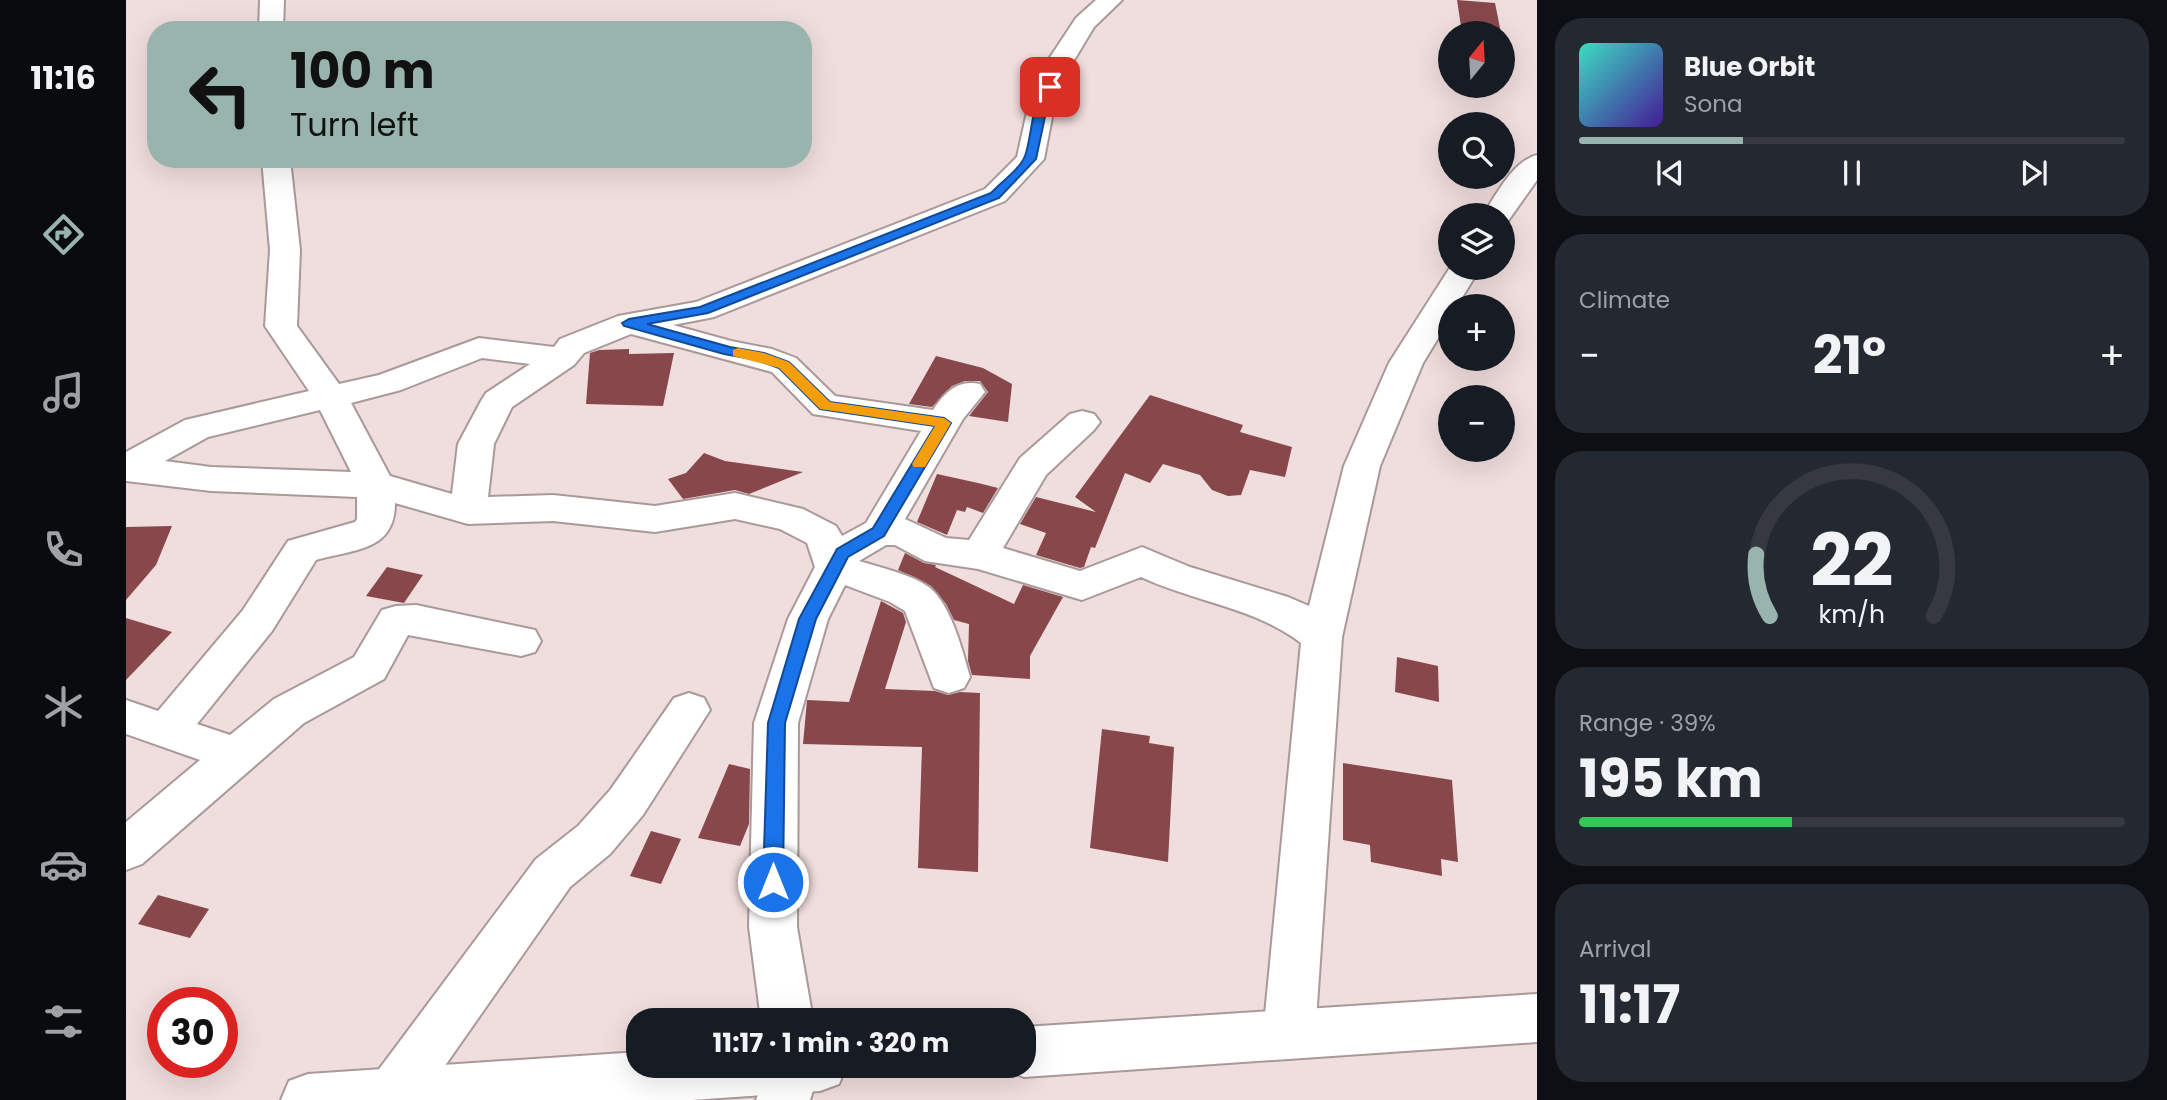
<!DOCTYPE html>
<meta charset="utf-8">
<style>
body{margin:0;font-family:Poppins,sans-serif;background:#242831;color:#f1f3f6;height:100vh;display:flex;flex-direction:column;font-size:26px;white-space:nowrap}
*{box-sizing:border-box;margin:0}
p{font-size:23px;color:#9ea1a6}
.icon{flex:none;width:38px;height:38px;fill:none;stroke:currentColor;stroke-width:2;stroke-linecap:round;stroke-linejoin:round}
.map{position:relative;flex:1;overflow:hidden}
.details{display:flex;flex-direction:column;gap:18px;padding:18px;background:#0d0f14;width:630px}
.details>*{flex:none}
.hud{position:absolute;left:21px;top:21px;width:665px;height:147px;border-radius:28px;box-shadow:0 7px 28px #0002;background:#98b4ac;color:#111;overflow:hidden}
.needle{width:46px;rotate:18deg}
.buttons{position:absolute;left:1312px;top:21px;display:grid;gap:14px}
.buttons a{display:grid;place-items:center;width:77px;height:77px;border-radius:50%;background:#171b24;box-shadow:0 7px 28px #0002;font-size:35px}
.speed{position:absolute;left:21px;top:987px;display:flex;gap:14px;font-size:35px;font-weight:700;text-align:center}
.speed>*{display:grid;place-content:center;width:91px;height:91px;border-radius:50%;background:#171b24;box-shadow:0 7px 28px #0002;line-height:1}
.speed .limit{border:10px solid #d22;background:#fff;color:#111}
.pin{position:absolute;display:grid;place-items:center;width:60px;height:60px;color:#fff;margin:-30px;border-radius:14px;box-shadow:0 4px 10px #0006}
.me{position:absolute;width:77px;margin:-38px;rotate:0deg;stroke-linejoin:round;filter:drop-shadow(0 0 5px #0008)}
.turn{display:flex;align-items:center;gap:24px;height:147px;padding:0 28px;font-size:32px}
.turn .icon{width:91px;height:91px;stroke-width:2.5}
.turn b{display:block;font-size:49px;line-height:60px}
.big{font-size:52px;font-weight:700;line-height:1.1}
.details .card{flex:1;display:flex;flex-direction:column;justify-content:center;gap:10px;min-width:0;padding:0 24px;border-radius:28px;background:#242831}
.details .dial{align-items:center;gap:0}
.dial svg{height:182px;overflow:visible;fill:none;stroke:#363941;stroke-width:7;stroke-linecap:round;text-anchor:middle}
.dial text{fill:#f1f3f6;stroke:none}
.song{display:flex;align-items:center;gap:21px}
.cover{width:84px;height:84px;border-radius:10px;background:linear-gradient(135deg,hsl(170 70% 55%),hsl(260 70% 35%))}
.played{height:7px;border-radius:4px;background:linear-gradient(90deg,#98b4ac 30%,#363941 30%)}
.keys{display:flex;justify-content:space-around;direction:ltr}
.heat{display:flex;justify-content:space-between;align-items:center;font-size:38px;direction:ltr}
.charge{height:10px;border-radius:5px;background:linear-gradient(90deg,#34c759 39%,#363941 0)}
.trip{position:absolute;left:500px;top:1008px;width:410px;height:70px;border-radius:28px;background:#171b24;box-shadow:0 7px 28px #0002;font-weight:700;line-height:70px;text-align:center}
main{display:flex;flex:1;min-height:0}
.tabs{display:flex;flex-direction:column;width:126px;justify-content:space-around;align-items:center;background:#090b0e;color:#9ea1a6}
.tabs .icon{width:49px;height:49px}
.tabs .on{color:#98b4ac}
.tabs b{font-size:32px;color:#f1f3f6}
.map>svg:first-child{display:block}
</style>
<main>
<nav class="tabs">
<b>11:16</b>
<svg class="icon on" aria-label="directions" viewBox="0 0 24 24"><path d="M12 3l9 9-9 9-9-9zM9 14v-3h6M13 9l2 2-2 2"/></svg>
<svg class="icon" aria-label="music" viewBox="0 0 24 24"><path d="M9 18V5l10-2v13"/><circle cx="6" cy="18" r="3"/><circle cx="16" cy="16" r="3"/></svg>
<svg class="icon" aria-label="phone" viewBox="0 0 24 24"><path d="M5 4h4l2 5-3 2q2 4 5 5l2-3 5 2v4C11 20 4 13 5 4z"/></svg>
<svg class="icon" aria-label="climate" viewBox="0 0 24 24"><path d="M12 3v18M4 7l16 10M4 17L20 7"/></svg>
<svg class="icon" aria-label="car" viewBox="0 0 24 24"><path d="M5 17H2v-5l4-1 3-4h7l3 4 3 1v5h-3M9 17h6M6 11h13"/><circle cx="7" cy="17" r="2"/><circle cx="17" cy="17" r="2"/></svg>
<svg class="icon" aria-label="filters" viewBox="0 0 24 24"><path d="M4 7h16M4 17h16"/><circle cx="9" cy="7" r="2"/><circle cx="15" cy="17" r="2"/></svg>
</nav>
<div class="map">
<svg width="1411" height="1100" viewBox="0 0 1411 1100">
<rect width="100%" height="100%" fill="#f0dddd"/>
<!-- building -->
<g fill="#88484b">
<polygon points="1331,0 1369,3 1375,33 1336,33"/>
<polygon points="503,349 503,354 548,353 537,406 460,404 464,353 473,350"/>
<polygon points="810,356 857,368 886,384 882,422 843,416 862,392 854,381 839,381 826,386 806,407 783,404"/>
<polygon points="1024,395 1117,425 1114,432 1166,447 1159,477 1124,470 1115,495 1102,496 1086,490 1074,475 1037,464 1024,483 999,473 969,548 965,547 958,567 954,568 910,555 920,533 894,524 910,497 970,512 949,497"/>
<polygon points="578,453 599,461 677,472 623,494 609,490 557,499 542,479 560,473"/>
<polygon points="811,474 852,483 872,488 857,513 841,507 839,512 831,510 821,535 791,522"/>
<polygon points="46,526 30,565 0,600 0,527"/>
<polygon points="779,553 798,563 810,565 809,567 888,604 897,585 937,597 904,656 904,679 846,675 842,661 843,624 828,620 820,604 805,586 772,570"/>
<polygon points="261,567 297,575 278,603 240,596"/>
<polygon points="755,601 777,613 780,622 759,689 809,691 822,695 834,692 854,693 852,872 792,868 796,747 677,744 681,700 723,702"/>
<polygon points="0,618 46,632 0,680"/>
<polygon points="1271,657 1312,666 1313,702 1269,692"/>
<polygon points="976,729 1024,736 1023,743 1048,747 1042,862 964,848"/>
<polygon points="1217,763 1326,780 1332,862 1315,859 1316,876 1245,862 1244,845 1217,840"/>
<polygon points="603,764 624,769 623,824 614,846 572,838"/>
<polygon points="525,831 555,839 535,884 504,876"/>
<polygon points="32,895 83,909 64,938 12,924"/>
</g>
<g fill="none" stroke-linecap="round" stroke-linejoin="round">
<defs>
<g id="minor">
<polygon points="134,0 158,0 157,30 133,30"/>
<path d="M970 0H996L968 27 947 62 927 112 918 159 879 201 588 317 547 325 605 341 646 349 670 358 709 396 807 410C819 392 832 379 854 384L859 392 837 419 779 519 820 538 843 540 894 458 944 414 956 411 968 414 974 422 968 430 920 475 877 548 954 571 1016 547 1064 567 1162 597 1183 606 1218 466 1263 363 1325 266 1354 268 1331 306H1325V317L1297 363 1254 466 1216 637 1189 1035 1181 1052 1163 1059 1145 1052 1137 1035 1175 643C1128 607 1068 602 1015 577L956 600 852 569 799 561 769 545H760L733 561C756 568 785 574 804 588 825 605 837 652 844 677L838 688 823 693 808 688 779 611 764 602 719 585 702 619 672 723 671 927 687 1020H635L623 927 628 723 662 619 689 567 681 543 654 529 609 519 529 532 427 521 342 524 269 503C269 551 229 549 190 560L146 631 71 724 104 735 148 699 228 657 256 610 270 606 290 605 409 630 415 641 409 652 395 656 282 635 258 679 178 723 16 864 0 870V822L74 760 0 734V700L32 711 117 610 162 541 229 522 231 519V497L85 491 0 481V452L59 420 183 391 139 326 144 250 136 159H164L174 250 171 326 213 384 253 375 353 338 428 347 434 339 492 316 570 302 859 189 891 157 901 112 921 62 950 18ZM505 334 646 372 687 414 795 431 740 523 716 536 710 526 677 509 609 493 529 506 427 495 362 497 368 444 386 407 448 365 458 353ZM356 358 404 364 360 393 355 401 332 444 326 494 264 476 225 403 275 390ZM194 410 225 472 85 467 39 461 82 437Z"/>
<path d="M1411 155V180L1382 221 1377 223V215H1357C1370 195 1387 161 1411 155Z"/>
<polygon points="563,693 578,698 584,710 517,815 484,854 444,887 295,1100 243,1100 240,1094 248,1076 410,859 452,826 485,789 548,698"/>
<polygon points="643,1066 695,1066 684,1100 630,1100"/>
</g>
<g id="tertiary">
<polygon points="1411,994 1411,1042 898,1077 880,1070 878,1066 898,1066 898,1027"/>
<polygon points="513,1052 513,1066 720,1066 713,1084 694,1091 566,1100 155,1100 163,1081 182,1074"/>
</g>
</defs>
<!-- minor casing -->
<use href="#minor" stroke="#a99" stroke-width="4"/>
<!-- tertiary casing -->
<use href="#tertiary" stroke="#a99" stroke-width="4"/>
<!-- minor -->
<use href="#minor" fill="#fff" fill-rule="evenodd"/>
<!-- tertiary -->
<use href="#tertiary" fill="#fff" fill-rule="evenodd"/>
</g>
<!-- route -->
<path fill="#1a73e8" stroke="#114b97" stroke-width="2" d="M924 83 930 87 920 112 910 159 873 198 582 313 521 324 604 347 638 353 663 362 704 402 818 418 825 423 758 536 722 557 690 619 659 723 657 882 654 888 647 890 640 888 637 882 642 723 673 619 711 549 747 528 809 426 694 409 653 368 631 360 598 354 498 326 496 323 503 319 574 307 865 193C875 182 894 169 899 156 906 138 906 92 924 83Z"/>
<!-- slow -->
<polygon fill="#f59e0b" points="612,348 638,353 663,362 704,402 818,418 825,423 799,467 788,467 786,464 809,426 694,409 653,368 607,356 607,350"/>
</svg>
<div class="buttons">
<a><svg class="needle" viewBox="-14 -14 28 28"><path d="M0-13l5 13h-10z" fill="#e53935"/><path d="M0 13l5-13h-10z" fill="#9ea1a6"/></svg></a>
<a><svg class="icon" aria-label="search" viewBox="0 0 24 24"><circle cx="10" cy="10" r="6"/><path d="M15 15l6 6"/></svg></a>
<a><svg class="icon" aria-label="layers" viewBox="0 0 24 24"><path d="M12 4l9 5-9 5-9-5zM3 14l9 5 9-5"/></svg></a>
<a>+</a>
<a>−</a>
</div>
<div class="speed"><div class="limit">30</div></div>
<div class="pin" style="left:924px;top:87px;background:#d93025"><svg class="icon" aria-label="arrive" viewBox="0 0 24 24"><path d="M6 21V4h12l-3 4 3 4H6"/></svg></div>
<svg class="me" style="left:647px;top:882px" viewBox="-20 -20 40 40"><circle r="17" fill="#1a73e8" stroke="#fff" stroke-width="3"/><path d="M0-11L8 9 0 5-8 9z" fill="#fff"/></svg>
<div class="trip">11:17 · 1 min · 320 m</div>
<div class="hud">
<div class="turn"><svg class="icon" aria-label="left" viewBox="0 0 24 24"><path d="M17 20v-9H6M10 6l-5 5 5 5"/></svg><div><b>100 m</b>Turn left</div></div>
</div>
</div>
<section class="details">
<div class="card">
<div class="song"><i class="cover"></i><div><b>Blue Orbit</b><p>Sona</p></div></div>
<div class="played"></div>
<div class="keys"><svg class="icon" aria-label="previous" viewBox="0 0 24 24"><path d="M18 5L8 12l10 7zM5 5v14"/></svg><svg class="icon" aria-label="pause" viewBox="0 0 24 24"><path d="M8 5v14M16 5v14"/></svg><svg class="icon" aria-label="next" viewBox="0 0 24 24"><path d="M6 5l10 7-10 7zM19 5v14"/></svg></div>
</div>
<div class="card"><p>Climate</p>
<div class="heat"><a>−</a><b class="big">21°</b><a>+</a></div>
</div>
<div class="card dial"><svg viewBox="0 0 100 80">
<path d="M14 69A42 42 0 1 1 86 69"/>
<path d="M14 69A42 42 0 0 1 8 42" stroke="#98b4ac"/>
<text x="50" y="56" font-size="32" font-weight="700">22</text>
<text x="50" y="72" font-size="11">km/h</text>
</svg></div>
<div class="card"><p>Range · 39%</p><b class="big">195 km</b><div class="charge"></div></div>
<div class="card"><p>Arrival</p><b class="big">11:17</b></div>
</section>
</main>
